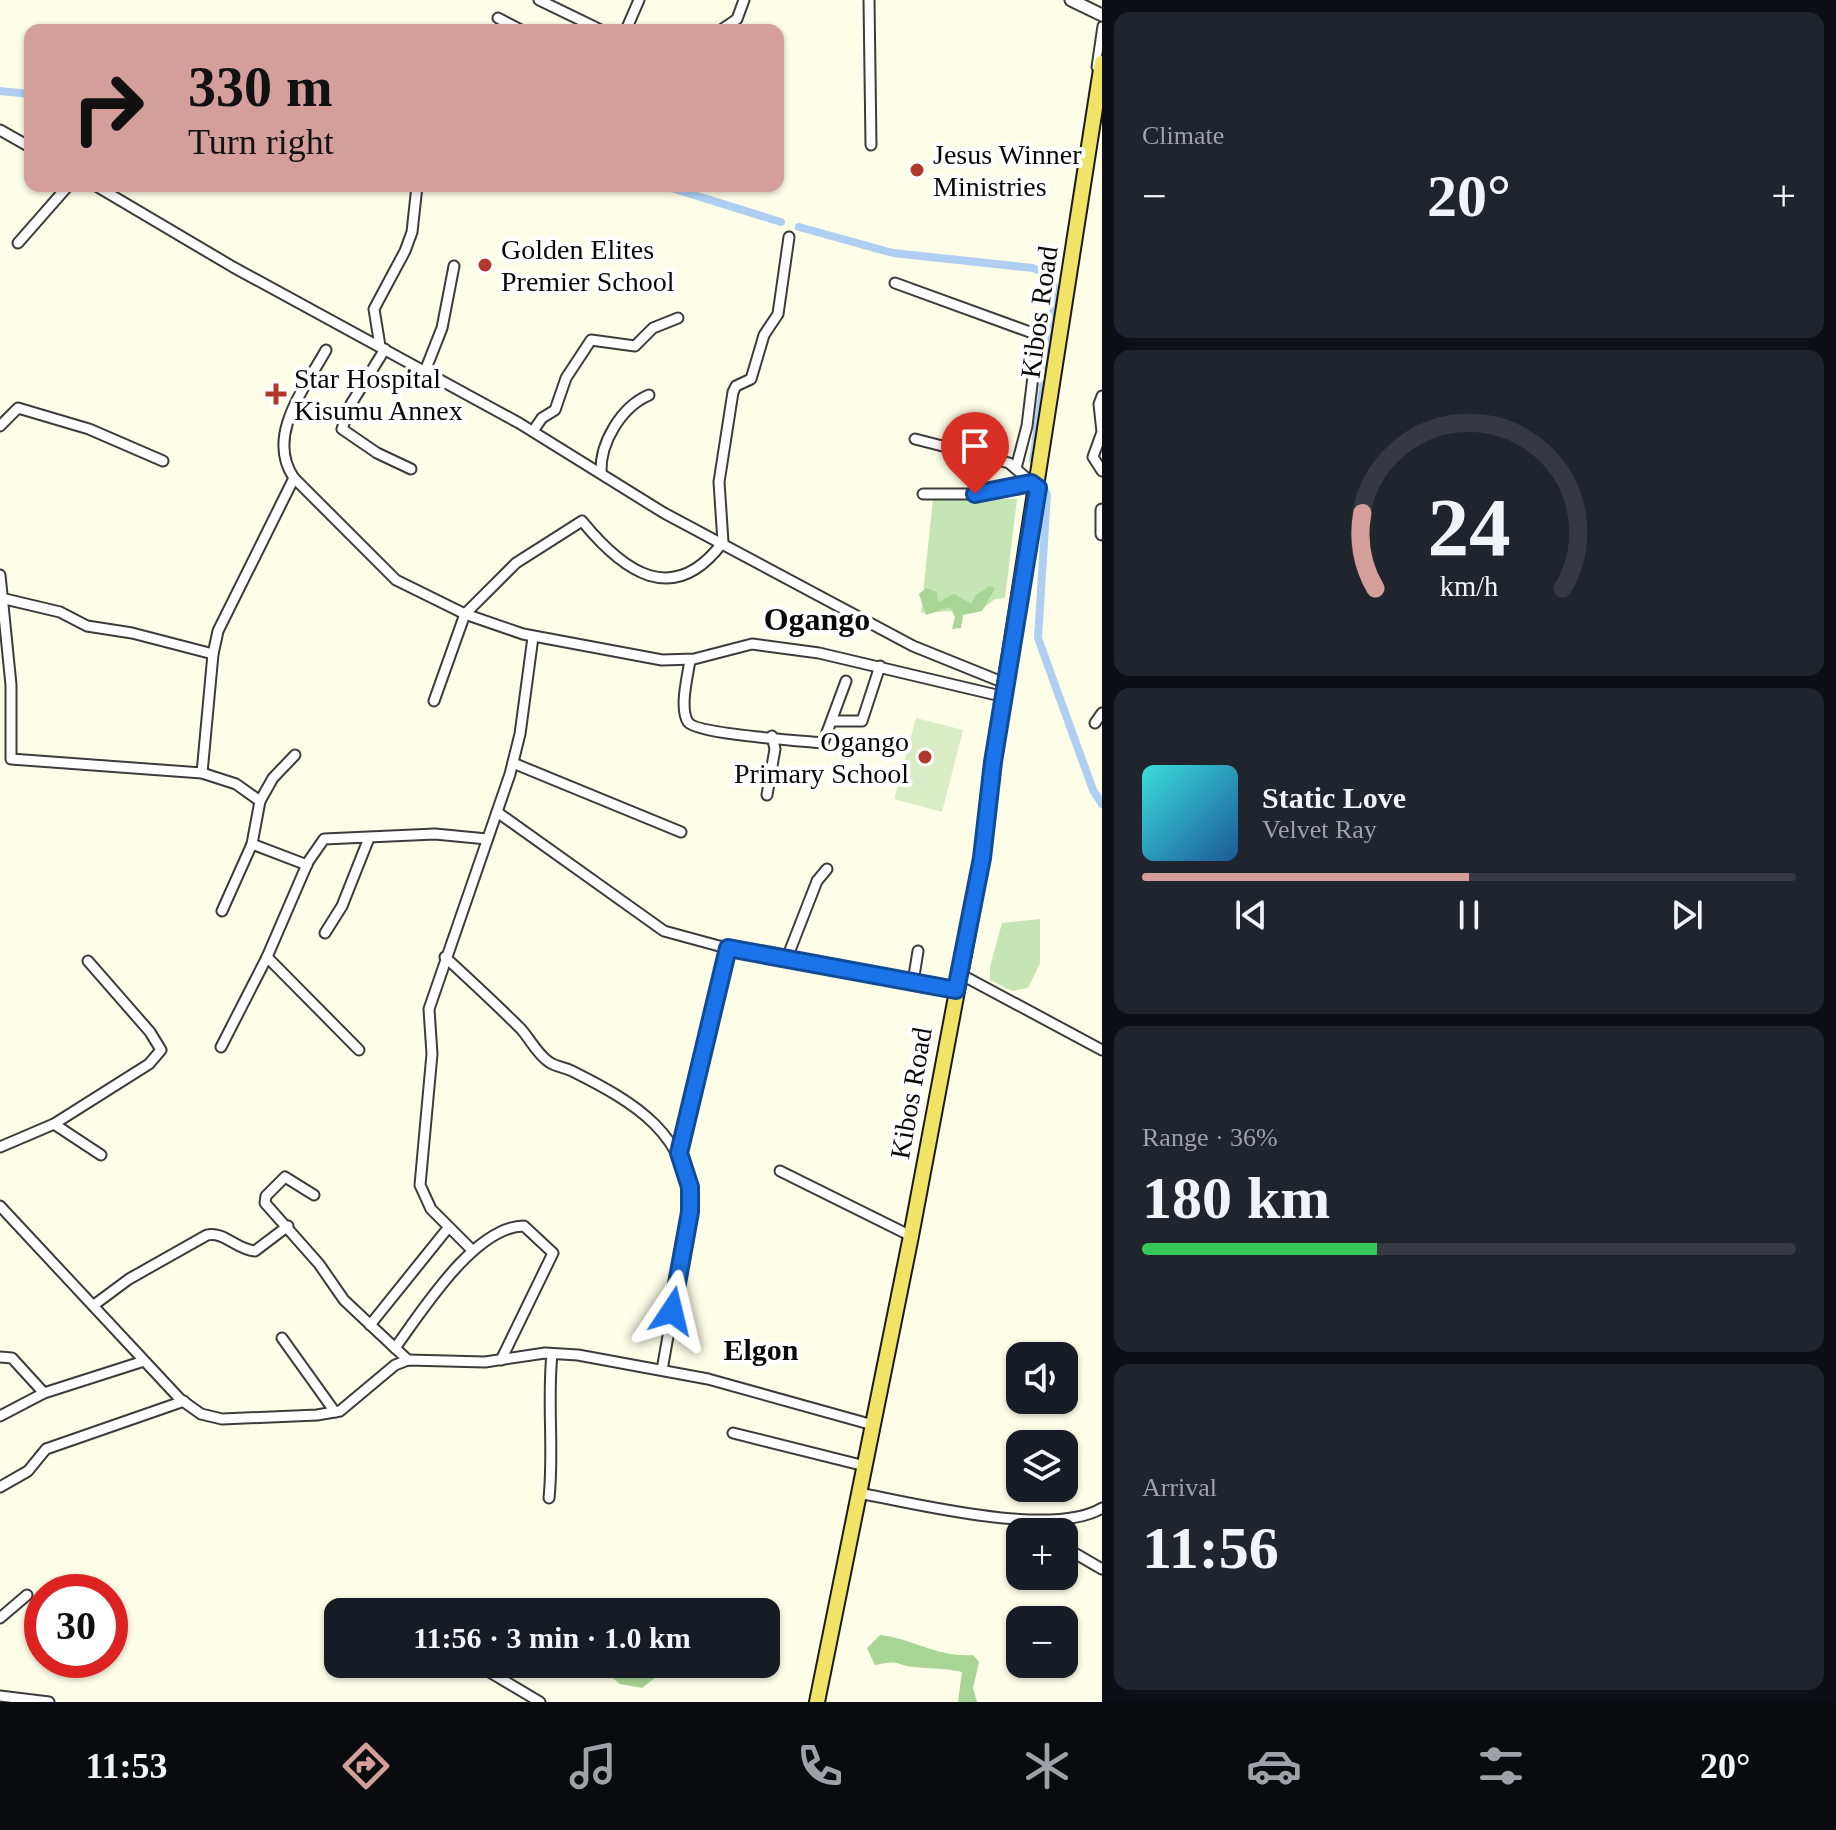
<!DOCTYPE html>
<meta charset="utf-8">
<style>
body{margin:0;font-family:Georgia,serif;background:#20242c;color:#f1f3f6;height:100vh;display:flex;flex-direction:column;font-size:30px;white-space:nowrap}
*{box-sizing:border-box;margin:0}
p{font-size:26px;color:#9ea1a6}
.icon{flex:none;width:44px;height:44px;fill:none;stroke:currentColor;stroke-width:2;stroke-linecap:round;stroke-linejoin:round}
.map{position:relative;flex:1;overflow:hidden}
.details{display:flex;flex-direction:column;gap:12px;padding:12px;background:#0d0f14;width:734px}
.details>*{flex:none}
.guide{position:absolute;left:24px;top:24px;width:760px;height:168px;border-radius:16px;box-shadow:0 2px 6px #0004;background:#d49f9b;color:#111;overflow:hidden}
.controls{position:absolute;left:1006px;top:1342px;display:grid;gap:16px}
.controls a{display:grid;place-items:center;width:72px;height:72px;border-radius:16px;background:#171b24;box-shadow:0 2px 6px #0004;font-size:40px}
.speed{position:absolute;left:24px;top:1574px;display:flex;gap:16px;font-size:40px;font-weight:700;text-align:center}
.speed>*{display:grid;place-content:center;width:104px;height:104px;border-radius:50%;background:#171b24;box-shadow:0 2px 6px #0004;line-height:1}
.speed .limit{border:12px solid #d22;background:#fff;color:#111}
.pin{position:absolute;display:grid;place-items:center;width:68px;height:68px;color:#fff;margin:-82px -34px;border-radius:50% 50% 50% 0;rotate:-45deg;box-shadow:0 0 8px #0007}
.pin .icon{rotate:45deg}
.me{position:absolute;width:88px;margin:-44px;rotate:10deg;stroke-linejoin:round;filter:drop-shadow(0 0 6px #0008)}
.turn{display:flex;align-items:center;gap:28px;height:168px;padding:0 32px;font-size:36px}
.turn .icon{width:104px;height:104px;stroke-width:2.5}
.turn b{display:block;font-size:56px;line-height:68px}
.big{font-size:60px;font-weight:800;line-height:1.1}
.details .card{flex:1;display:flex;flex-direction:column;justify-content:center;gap:12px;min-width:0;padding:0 28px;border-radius:16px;background:#20242c}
.details .dial{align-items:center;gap:0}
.dial svg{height:208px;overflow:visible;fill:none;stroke:#363941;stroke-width:7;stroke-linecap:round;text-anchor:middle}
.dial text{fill:#f1f3f6;stroke:none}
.song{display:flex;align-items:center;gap:24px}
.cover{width:96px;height:96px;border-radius:12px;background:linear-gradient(135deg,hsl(180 70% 55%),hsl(210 70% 35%))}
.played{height:8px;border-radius:4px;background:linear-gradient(90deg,#d49f9b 50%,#363941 50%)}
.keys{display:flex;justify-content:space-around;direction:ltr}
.heat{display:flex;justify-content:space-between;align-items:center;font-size:44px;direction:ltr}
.charge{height:12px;border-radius:6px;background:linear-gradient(90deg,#34c759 36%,#363941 0)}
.trip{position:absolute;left:324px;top:1598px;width:456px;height:80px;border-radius:16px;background:#171b24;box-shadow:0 2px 6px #0004;font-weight:800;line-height:80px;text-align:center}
.dock{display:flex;height:128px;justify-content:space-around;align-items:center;background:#090b0e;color:#9ea1a6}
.dock .icon{width:56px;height:56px}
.dock .current{color:#d49f9b}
.dock b{font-size:36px;color:#f1f3f6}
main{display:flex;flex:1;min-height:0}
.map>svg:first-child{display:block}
</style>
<main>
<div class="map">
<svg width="1102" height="1702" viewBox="0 0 1102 1702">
<rect width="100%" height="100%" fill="#fefde7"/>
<!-- green -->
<g fill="#c6e5b4">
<polygon points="933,499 1017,499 1005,598 995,599 982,609 921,613"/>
<polygon points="1040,919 1040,963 1028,988 1012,991 990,980 990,967 1002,923"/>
</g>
<!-- forest -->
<g fill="#a8d495">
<polygon points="990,586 995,588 982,611 963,615 961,628 952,629 955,617 950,607 926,615 919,594 926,588 937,592 938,602 954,594 971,604 976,595"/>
<path d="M880 1635C911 1638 939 1658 973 1655L979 1662 973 1688 977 1702H958L962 1672C945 1668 932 1669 915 1667 894 1665 901 1659 875 1665L867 1648Z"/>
<polygon points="659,1664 656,1677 642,1688 620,1684 596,1665"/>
</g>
<!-- pitch -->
<polygon fill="#d9ecc5" points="916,718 963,730 942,812 894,799"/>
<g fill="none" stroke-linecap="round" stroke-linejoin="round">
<!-- canal -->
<g stroke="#afcff2" stroke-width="8">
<polyline points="0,91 30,94"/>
<polyline points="665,186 781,222"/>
<polyline points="799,227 893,253 1033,268 1050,276 1056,293 1033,460"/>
<polyline points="1039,480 1047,495 1038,638 1093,790 1102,804"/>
</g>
<defs>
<polyline id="pedestrian" points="1096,67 1102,26"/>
<g id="minor">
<polyline points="539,0 601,30"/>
<polyline points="869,0 871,145"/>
<polyline points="498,18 521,30"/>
<polyline points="626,30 639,0"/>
<polyline points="721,30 737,19 744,0"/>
<polyline points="0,130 30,147"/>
<polyline points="96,186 233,267 519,423 664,513 913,646 1007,684"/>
<polyline points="18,243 68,186"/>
<polyline points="895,283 1038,335 1027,426 1016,468"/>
<polyline points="380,346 374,309 405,251 412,232 417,186"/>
<polyline points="385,349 351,404 342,429 377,453 411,469"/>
<path d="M326 350C305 388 265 436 294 478L396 580 465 614 523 634 662 660 694 659 752 644 819 653 1005 697"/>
<polyline points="425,371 442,328 454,266"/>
<polyline points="1102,396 1099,404 1102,432 1093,457 1102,471"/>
<polyline points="0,426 18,408 89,429 163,461"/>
<polyline points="533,431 542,418 555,410 566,378 591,340 635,346 653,328 678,318"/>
<polyline points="915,439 1009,463 1038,488"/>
<path d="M601 472C600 443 621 407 649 395"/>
<polyline points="923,494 975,494 1031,483"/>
<polyline points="0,575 11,685 11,759 202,773 236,784 260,801 252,844 307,865"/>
<polyline points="1,598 60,612 87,626 132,633 213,654"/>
<path d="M690 660C688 675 679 708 688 722 696 734 803 741 823 743L846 681"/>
<path d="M434 701 465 614 516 563 582 521C623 571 673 609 723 542L719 482 733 392 736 386 751 379 764 335 778 314 789 237"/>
<polyline points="833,721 862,721 880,666"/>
<polyline points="1095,723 1102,713"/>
<polyline points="513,763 681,832"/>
<polyline points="202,773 213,654 218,631 294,478"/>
<polyline points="767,795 775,749 772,736"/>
<polyline points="260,801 273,778 295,755"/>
<polyline points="497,812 664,931 719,946 956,990"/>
<polyline points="222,911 252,844"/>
<polyline points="325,933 342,906 369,838"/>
<polyline points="267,957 359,1050"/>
<path d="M445 957C470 980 496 1004 521 1029 530 1039 537 1054 549 1062 556 1067 564 1067 572 1071 634 1102 691 1135 690 1212L662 1370"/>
<polyline points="787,958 817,881 827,869"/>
<polyline points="960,974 1102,1050"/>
<polyline points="913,982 918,951"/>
<polyline points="221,1047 267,957 308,862 324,839 435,834 487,839"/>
<polyline points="54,1124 149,1064 161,1050 150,1032 88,961"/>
<polyline points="0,1147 54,1124 101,1155"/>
<polyline points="679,1153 728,948"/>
<polyline points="780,1171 911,1236"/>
<polyline points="314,1195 285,1177 266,1196 265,1203 319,1264 344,1300 395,1348"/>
<polyline points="0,1206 180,1399 201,1414 222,1419 317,1415 340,1411 395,1365 408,1360 485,1362 545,1353 578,1355 708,1379 873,1425"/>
<polyline points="471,1249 431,1209 420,1185 432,1054 429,1009 510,774 520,734 533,637"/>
<path d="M94 1305 129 1279 207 1235C224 1231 237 1250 255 1251L288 1226"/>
<polyline points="370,1325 448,1228"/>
<polyline points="282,1338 335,1412"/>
<polyline points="0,1357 12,1358 44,1393"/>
<path d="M408 1360 395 1348C422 1311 475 1226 524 1226L553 1253 501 1360"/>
<polyline points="0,1416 44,1393 144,1361"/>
<polyline points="733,1433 865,1466"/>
<polyline points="0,1487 28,1471 46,1449 184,1401"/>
<path d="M859 1493C916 1504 1053 1538 1102 1508"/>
<path d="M549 1498C554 1449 547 1402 552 1354"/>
<polyline points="1016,1520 1037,1532"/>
<polyline points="1064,1547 1102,1569"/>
<polyline points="0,1618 27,1595"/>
<polyline points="476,1664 540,1702"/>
<polyline points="0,1696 49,1702"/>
</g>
<g id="tertiary">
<polyline points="1071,0 1102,15"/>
<polyline points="1102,510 1102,534"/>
</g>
<polyline id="primary" points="817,1702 911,1236 982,858 993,762 1102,63"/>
</defs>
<!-- pedestrian casing -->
<use href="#pedestrian" stroke="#3c3c3c" stroke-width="11"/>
<!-- minor casing -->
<use href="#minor" stroke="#3c3c3c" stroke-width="13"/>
<!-- tertiary casing -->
<use href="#tertiary" stroke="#3c3c3c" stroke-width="15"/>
<!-- primary casing -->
<use href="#primary" stroke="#1a1a1a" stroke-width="18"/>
<!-- pedestrian -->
<use href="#pedestrian" stroke="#fff" stroke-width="7"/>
<!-- minor -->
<use href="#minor" stroke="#fff" stroke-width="9"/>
<!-- tertiary -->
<use href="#tertiary" stroke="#fff" stroke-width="11"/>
<!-- primary -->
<use href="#primary" stroke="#f0e365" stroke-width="14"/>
</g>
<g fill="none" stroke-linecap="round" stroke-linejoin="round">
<defs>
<polyline id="route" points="672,1311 690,1212 690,1187 679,1153 728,948 956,990 982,858 993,762 1038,488 1031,483 975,494"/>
</defs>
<!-- route casing -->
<use href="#route" stroke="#114b97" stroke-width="20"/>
<!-- route -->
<use href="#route" stroke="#1a73e8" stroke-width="14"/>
</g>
<!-- markers -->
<g fill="#b0382b" stroke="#fff" stroke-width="3">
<circle cx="917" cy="170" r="8"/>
<circle cx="485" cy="265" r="8"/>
<path d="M272 382h8v8h8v8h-8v8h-8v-8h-8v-8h8z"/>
<circle cx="925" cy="757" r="8"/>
</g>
<g text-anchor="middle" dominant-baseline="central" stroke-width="8" stroke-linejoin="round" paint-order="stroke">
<!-- poi labels -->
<g font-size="28" fill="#090909" stroke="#fff" text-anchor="start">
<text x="933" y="154">Jesus Winner<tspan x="933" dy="32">Ministries</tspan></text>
<text x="501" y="249">Golden Elites<tspan x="501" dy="32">Premier School</tspan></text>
<text x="294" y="378">Star Hospital<tspan x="294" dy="32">Kisumu Annex</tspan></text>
<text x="909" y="741" text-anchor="end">Ogango<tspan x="909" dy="32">Primary School</tspan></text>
</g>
<!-- street labels -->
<g font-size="28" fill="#090909" stroke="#fff">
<text transform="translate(1039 312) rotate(-82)">Kibos Road</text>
<text transform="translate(911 1093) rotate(-80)">Kibos Road</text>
</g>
<!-- neighbourhood labels -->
<g font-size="30" font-weight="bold" fill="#090909" stroke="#fff">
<text x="761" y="1349">Elgon</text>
</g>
<!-- quarter labels -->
<g font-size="32" font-weight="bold" fill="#090909" stroke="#fff">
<text x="817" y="619">Ogango</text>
</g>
</g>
</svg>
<div class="controls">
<a><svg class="icon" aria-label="sound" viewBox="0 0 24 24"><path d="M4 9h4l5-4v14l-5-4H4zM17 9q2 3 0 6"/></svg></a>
<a><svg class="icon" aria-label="layers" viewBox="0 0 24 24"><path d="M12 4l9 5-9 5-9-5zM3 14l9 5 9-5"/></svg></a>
<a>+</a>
<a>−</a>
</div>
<div class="speed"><div class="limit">30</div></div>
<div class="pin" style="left:975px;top:494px;background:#d93025"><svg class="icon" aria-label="arrive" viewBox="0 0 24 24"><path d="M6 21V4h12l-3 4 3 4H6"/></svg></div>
<svg class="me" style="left:672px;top:1311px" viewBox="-20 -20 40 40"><path d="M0-17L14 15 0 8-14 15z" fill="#1a73e8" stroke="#fff" stroke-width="4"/></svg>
<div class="trip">11:56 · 3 min · 1.0 km</div>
<div class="guide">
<div class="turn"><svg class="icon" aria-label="right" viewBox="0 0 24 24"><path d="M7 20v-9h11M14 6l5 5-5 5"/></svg><div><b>330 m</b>Turn right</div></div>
</div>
</div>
<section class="details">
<div class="card"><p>Climate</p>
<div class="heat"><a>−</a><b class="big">20°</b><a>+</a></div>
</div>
<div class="card dial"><svg viewBox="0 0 100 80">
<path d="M14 69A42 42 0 1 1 86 69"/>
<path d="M14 69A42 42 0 0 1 9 40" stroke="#d49f9b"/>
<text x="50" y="56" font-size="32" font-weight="700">24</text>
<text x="50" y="72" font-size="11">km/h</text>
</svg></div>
<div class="card">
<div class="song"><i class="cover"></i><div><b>Static Love</b><p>Velvet Ray</p></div></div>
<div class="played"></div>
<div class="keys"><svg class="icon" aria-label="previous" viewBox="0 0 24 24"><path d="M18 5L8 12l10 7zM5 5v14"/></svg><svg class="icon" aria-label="pause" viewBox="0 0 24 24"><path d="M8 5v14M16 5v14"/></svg><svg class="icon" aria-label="next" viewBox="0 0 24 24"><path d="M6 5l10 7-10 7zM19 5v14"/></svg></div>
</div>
<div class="card"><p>Range · 36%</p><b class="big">180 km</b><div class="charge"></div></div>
<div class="card"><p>Arrival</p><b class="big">11:56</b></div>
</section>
</main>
<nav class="dock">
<b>11:53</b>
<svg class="icon current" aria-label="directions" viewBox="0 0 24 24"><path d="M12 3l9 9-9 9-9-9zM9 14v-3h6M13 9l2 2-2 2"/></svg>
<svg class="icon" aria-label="music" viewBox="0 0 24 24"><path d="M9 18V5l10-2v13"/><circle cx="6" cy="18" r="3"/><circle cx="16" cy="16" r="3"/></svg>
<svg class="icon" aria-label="phone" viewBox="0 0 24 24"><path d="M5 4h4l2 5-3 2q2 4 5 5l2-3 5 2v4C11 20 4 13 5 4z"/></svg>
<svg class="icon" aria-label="climate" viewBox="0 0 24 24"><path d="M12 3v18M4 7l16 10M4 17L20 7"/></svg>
<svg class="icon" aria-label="car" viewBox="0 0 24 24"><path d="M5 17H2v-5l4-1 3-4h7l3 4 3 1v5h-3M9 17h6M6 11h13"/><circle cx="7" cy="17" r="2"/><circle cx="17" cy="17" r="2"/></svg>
<svg class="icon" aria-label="filters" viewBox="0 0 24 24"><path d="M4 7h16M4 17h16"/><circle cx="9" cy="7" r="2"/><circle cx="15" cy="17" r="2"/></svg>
<b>20°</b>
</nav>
